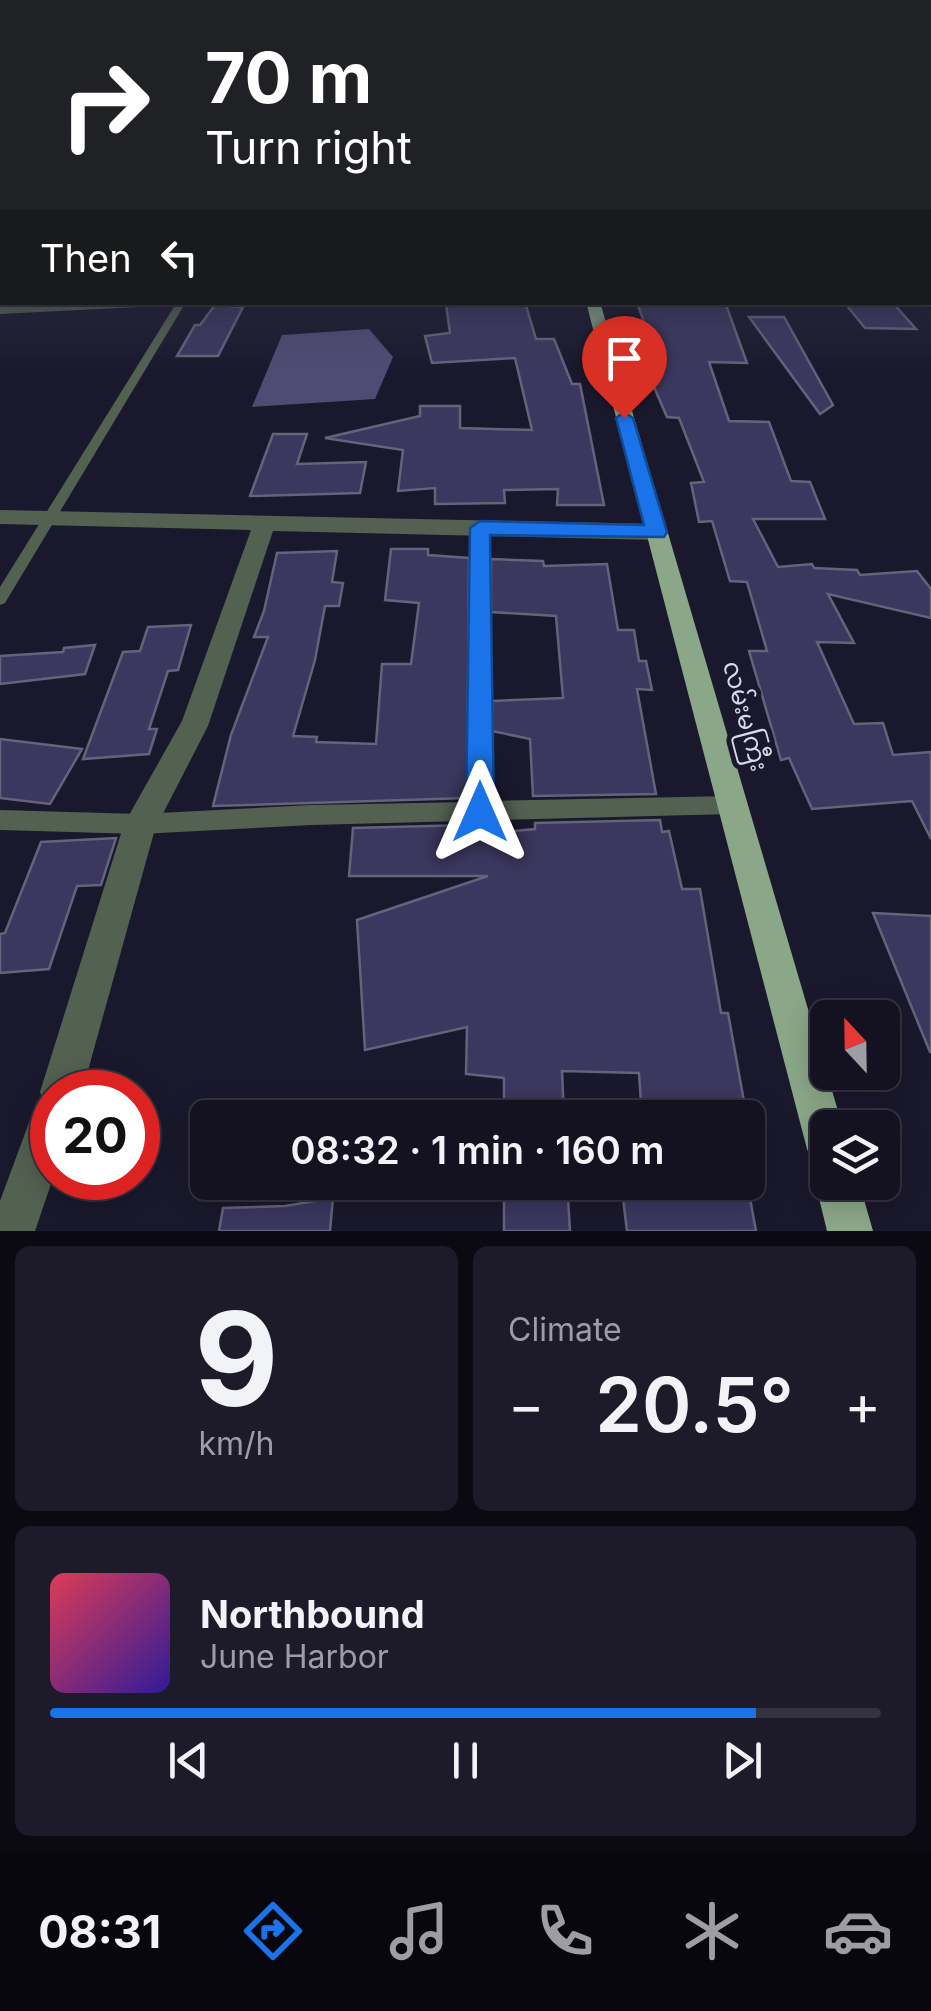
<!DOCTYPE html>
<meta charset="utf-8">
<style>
body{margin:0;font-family:Inter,"Noto Sans Myanmar",sans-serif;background:#1d1b2a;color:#f1f3f6;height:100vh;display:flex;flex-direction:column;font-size:38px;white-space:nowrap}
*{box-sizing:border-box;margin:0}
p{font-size:32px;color:#9d9ea5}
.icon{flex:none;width:55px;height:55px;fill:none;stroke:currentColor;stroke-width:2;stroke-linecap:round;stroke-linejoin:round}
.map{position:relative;height:1231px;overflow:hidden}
.details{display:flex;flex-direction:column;gap:15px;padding:15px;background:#0b0a12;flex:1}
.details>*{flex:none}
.banner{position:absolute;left:0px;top:0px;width:932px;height:305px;box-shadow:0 5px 25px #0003,0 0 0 2px #33323f;background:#202124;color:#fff;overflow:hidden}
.needle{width:65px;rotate:338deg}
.controls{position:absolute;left:810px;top:1000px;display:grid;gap:20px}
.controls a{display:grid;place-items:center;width:90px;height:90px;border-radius:15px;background:#141221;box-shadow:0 5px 25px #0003,0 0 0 2px #33323f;font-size:50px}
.speed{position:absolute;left:30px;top:1070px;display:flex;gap:20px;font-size:50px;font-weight:700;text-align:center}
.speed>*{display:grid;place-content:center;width:130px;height:130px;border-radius:50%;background:#141221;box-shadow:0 5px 25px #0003,0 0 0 2px #33323f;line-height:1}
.speed .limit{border:15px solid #d22;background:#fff;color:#111}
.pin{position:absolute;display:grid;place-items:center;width:85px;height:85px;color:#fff;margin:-102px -42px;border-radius:50% 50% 50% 0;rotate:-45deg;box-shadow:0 0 10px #0007}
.pin .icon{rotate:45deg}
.me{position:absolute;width:110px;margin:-55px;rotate:0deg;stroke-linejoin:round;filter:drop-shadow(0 0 8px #0008)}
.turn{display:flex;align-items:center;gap:35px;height:210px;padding:0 40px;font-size:45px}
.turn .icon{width:130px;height:130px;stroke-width:2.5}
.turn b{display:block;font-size:70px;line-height:85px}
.then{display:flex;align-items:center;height:95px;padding:0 40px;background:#0003;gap:20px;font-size:38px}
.big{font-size:75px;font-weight:600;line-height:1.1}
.details .card{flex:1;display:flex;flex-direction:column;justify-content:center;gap:15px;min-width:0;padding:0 35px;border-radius:15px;background:#1d1b2a}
.details .dial{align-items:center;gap:0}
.dial b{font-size:130px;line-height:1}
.song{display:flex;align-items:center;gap:30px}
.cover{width:120px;height:120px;border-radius:15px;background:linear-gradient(135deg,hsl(350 70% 55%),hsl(250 70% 35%))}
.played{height:10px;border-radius:5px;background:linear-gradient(90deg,#1a73e8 85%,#33323f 85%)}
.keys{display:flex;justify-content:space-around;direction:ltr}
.heat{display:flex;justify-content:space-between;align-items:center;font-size:55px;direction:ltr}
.details .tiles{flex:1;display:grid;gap:15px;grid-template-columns:1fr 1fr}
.card:last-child{grid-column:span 2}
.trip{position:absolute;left:190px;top:1100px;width:575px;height:100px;border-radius:15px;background:#141221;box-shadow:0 5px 25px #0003,0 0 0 2px #33323f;font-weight:600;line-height:100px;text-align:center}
.dock{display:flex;height:160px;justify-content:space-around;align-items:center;background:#08070d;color:#9d9ea5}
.dock .icon{width:70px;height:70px}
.dock .current{color:#1a73e8}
.dock b{font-size:45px;color:#f1f3f6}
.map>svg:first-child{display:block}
</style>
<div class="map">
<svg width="931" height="1231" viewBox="0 0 931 1231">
<rect width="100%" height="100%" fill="#1a182c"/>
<!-- water -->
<polygon fill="#4f4c74" points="369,329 393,357 375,399 252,407 282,335"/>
<!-- building -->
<g fill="#3b375e" stroke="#64637b" stroke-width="2.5">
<polygon points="525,302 536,339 554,339 572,384 580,384 604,505 557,505 558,489 504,490 505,503 435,504 435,488 398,491 403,450 325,438 420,416 420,406 460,406 460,428 532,430 515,358 432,363 425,336 450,333 446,304"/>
<polygon points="637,302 725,302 747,363 709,362 729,421 769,422 791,481 810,482 825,519 753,519 778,567 812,564 814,568 857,570 860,575 917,571 931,589 931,618 828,594 854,643 817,642 854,724 883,723 893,755 931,752 931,839 912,801 812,809 789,758 781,760 749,651 767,651 747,582 730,581 712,521 699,522 691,483 704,482 679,418 667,417 644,364 649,364 642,349 653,349"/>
<polygon points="844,302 892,302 916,329 865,328"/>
<polygon points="215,305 243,307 218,356 177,356 195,325 200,325"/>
<polygon points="749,317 784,317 833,405 820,414"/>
<polygon points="273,434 307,434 297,464 366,462 360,493 250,496"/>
<polygon points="391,549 428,549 428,555 469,558 467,798 213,806 231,735 268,637 254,637 264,611 277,553 337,551 332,582 343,583 339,606 325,606 315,660 293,736 317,737 316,742 376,744 382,664 411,664 419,603 385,600"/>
<polygon points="491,559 543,561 544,566 607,564 618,630 634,630 639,661 646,661 652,690 637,689 656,794 533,796 530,739 492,731 492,701 563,698 556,616 491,612"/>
<polygon points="191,625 178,670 168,671 149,729 157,729 149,754 83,759 123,652 140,651 148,627"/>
<polygon points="95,645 85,674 0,684 0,656 63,652 64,648"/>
<polygon points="0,739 82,749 50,804 0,798"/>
<polygon points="660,820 662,832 669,831 682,889 700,889 721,1013 728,1013 747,1118 642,1118 639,1073 562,1071 564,1118 504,1118 504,1078 466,1074 467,1027 365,1050 357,920 488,876 349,876 353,828 467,825 467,835 535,829 535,823"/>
<polygon points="116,838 101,885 77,886 49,969 0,973 0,934 5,933 41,842"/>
<polygon points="873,913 931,916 931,1052 930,1052"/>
<polygon points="504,1182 567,1182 570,1231 504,1231"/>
<polygon points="621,1182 747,1182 756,1231 627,1231"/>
<polygon points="333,1198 330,1231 219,1231 223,1208 285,1206"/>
</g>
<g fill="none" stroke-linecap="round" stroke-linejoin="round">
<!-- service -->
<g fill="#536151" fill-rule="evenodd">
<polygon points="177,302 186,302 5,603 0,605 0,587"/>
<polygon points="480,523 487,528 489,801 732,796 739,798 741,805 739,812 732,814 312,825 140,834 0,830 0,810 140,814 312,805 471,802 473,528"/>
</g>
<!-- minor -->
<g fill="#536151" fill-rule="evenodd">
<polygon points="62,302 165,302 158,306 0,314 0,306"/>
<polygon points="0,510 656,524 667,532 656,540 273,531 208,726 155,829 82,1092 52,1092 53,1178 35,1231 0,1231 0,1201 37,1101 43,1099 40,1092 124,824 182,721 251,530 0,524"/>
</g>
<!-- primary -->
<polygon fill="#8aa787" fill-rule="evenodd" points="586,302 600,302 843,1128 828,1128 828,1182 859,1182 873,1231 827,1231 815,1182 821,1168 813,1164 807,1149"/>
</g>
<!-- sky -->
<linearGradient id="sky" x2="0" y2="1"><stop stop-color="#0e0d18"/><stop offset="0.53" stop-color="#383d56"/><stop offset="1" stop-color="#383d56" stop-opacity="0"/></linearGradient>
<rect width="931" height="371" fill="url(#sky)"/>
<!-- route -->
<polygon fill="#1a73e8" stroke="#114b97" stroke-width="2.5" points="624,412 633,418 667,532 664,537 490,535 494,812 490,822 480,827 470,822 466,812 470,528 480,521 644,525 616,418"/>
<g text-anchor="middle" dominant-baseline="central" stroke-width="10" stroke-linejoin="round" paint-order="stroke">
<!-- street labels -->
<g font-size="25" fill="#d9d9e7" stroke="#1a182c">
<text transform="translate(746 716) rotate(75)">လမ်းမကြီး</text>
</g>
</g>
</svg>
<div class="controls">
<a><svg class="needle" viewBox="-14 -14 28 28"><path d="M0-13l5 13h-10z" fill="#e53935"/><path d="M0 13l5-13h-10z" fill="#9d9ea5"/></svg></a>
<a><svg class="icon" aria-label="layers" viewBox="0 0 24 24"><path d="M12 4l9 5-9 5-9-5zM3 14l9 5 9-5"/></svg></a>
</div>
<div class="speed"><div class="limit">20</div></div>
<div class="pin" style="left:624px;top:418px;background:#d93025"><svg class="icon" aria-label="arrive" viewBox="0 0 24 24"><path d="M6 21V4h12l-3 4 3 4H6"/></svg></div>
<svg class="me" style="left:480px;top:812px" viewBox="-20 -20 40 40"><path d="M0-17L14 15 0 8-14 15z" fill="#1a73e8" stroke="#fff" stroke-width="4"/></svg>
<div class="trip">08:32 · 1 min · 160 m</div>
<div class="banner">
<div class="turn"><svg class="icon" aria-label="right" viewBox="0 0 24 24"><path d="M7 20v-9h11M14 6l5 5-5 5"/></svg><div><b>70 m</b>Turn right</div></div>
<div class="then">Then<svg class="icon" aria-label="left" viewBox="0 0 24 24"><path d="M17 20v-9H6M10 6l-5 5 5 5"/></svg></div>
</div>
</div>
<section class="details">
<div class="tiles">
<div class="card dial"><b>9</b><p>km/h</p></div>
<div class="card"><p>Climate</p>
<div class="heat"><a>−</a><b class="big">20.5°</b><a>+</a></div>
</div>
<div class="card">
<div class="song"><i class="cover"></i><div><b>Northbound</b><p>June Harbor</p></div></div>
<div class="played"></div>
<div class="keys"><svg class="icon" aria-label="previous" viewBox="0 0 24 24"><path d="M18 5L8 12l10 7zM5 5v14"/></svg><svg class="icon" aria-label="pause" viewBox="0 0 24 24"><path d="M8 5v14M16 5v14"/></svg><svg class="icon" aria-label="next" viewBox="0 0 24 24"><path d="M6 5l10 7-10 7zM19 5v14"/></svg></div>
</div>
</div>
</section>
<nav class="dock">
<b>08:31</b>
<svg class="icon current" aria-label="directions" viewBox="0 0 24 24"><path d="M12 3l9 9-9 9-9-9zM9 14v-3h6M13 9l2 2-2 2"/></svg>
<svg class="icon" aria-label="music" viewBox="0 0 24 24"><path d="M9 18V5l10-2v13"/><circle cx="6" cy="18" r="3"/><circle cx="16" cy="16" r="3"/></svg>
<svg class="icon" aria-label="phone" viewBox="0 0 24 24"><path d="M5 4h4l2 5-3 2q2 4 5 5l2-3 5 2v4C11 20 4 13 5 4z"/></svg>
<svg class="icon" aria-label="climate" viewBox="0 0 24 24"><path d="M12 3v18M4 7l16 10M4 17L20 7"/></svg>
<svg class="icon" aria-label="car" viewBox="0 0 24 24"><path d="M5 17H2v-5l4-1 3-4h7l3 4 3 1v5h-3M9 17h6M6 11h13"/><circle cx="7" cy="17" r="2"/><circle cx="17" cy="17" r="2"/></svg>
</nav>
